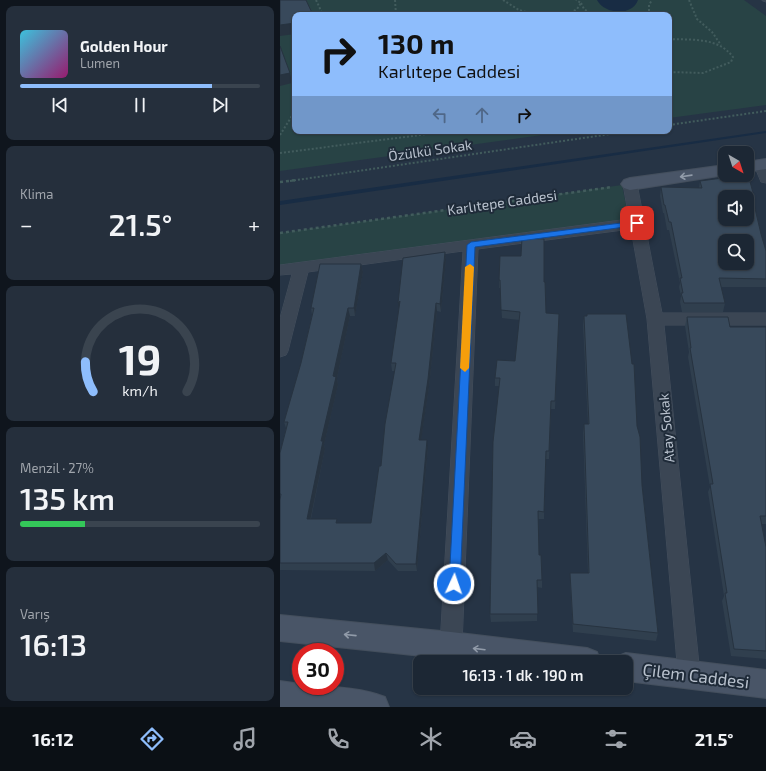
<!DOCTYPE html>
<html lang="tr">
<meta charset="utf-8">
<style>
body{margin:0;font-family:"Exo 2",sans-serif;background:#252f3c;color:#f1f3f6;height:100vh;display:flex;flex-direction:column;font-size:15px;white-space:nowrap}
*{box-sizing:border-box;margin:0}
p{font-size:13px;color:#a0a5ac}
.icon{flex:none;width:22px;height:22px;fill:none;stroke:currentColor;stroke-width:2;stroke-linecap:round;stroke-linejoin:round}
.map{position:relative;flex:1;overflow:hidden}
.side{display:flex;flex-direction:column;gap:6px;padding:6px;background:#0f151d;width:280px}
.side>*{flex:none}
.hud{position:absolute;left:12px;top:12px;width:380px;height:122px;border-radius:8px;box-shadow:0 1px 3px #0004,0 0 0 1px #3a444f;background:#8ebdfc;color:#111;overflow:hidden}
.needle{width:26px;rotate:141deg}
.buttons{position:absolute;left:438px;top:146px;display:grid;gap:8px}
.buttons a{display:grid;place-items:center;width:36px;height:36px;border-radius:8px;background:#1c2734;box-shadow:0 1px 3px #0004,0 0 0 1px #3a444f;font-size:20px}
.speed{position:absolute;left:12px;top:643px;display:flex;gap:8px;font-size:20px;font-weight:700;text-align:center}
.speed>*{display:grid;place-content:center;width:52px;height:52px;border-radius:50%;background:#1c2734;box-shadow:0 1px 3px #0004,0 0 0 1px #3a444f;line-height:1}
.speed .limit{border:6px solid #d22;background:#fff;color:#111}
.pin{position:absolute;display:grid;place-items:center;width:34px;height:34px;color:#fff;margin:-17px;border-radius:8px;box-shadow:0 2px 6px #0006}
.me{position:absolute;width:44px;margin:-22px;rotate:3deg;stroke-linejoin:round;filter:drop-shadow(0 0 3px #0008)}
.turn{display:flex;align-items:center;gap:14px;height:84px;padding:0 20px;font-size:18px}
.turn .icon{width:52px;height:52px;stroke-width:2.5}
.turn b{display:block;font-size:28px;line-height:34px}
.lanes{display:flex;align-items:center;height:38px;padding:0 20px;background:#0003;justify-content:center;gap:20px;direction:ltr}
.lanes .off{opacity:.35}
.big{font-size:30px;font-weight:600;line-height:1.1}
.side .tile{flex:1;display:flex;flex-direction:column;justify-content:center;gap:6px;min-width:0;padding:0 14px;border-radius:8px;background:#252f3c}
.side .dial{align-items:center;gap:0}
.dial svg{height:104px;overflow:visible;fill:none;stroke:#3a444f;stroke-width:7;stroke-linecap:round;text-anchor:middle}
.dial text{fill:#f1f3f6;stroke:none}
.song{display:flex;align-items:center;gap:12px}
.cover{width:48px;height:48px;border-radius:6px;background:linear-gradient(135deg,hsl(190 70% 55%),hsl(320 70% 35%))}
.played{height:4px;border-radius:2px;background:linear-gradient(90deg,#8ebdfc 80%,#3a444f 80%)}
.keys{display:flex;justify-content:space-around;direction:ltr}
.heat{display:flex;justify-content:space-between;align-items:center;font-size:22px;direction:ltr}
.charge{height:6px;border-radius:3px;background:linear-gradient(90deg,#34c759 27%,#3a444f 0)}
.trip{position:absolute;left:133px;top:655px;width:220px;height:40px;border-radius:8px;background:#1c2734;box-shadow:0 1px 3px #0004,0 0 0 1px #3a444f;font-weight:600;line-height:40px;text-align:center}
.tabs{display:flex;height:64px;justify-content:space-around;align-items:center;background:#0b1015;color:#a0a5ac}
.tabs .icon{width:28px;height:28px}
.tabs .current{color:#8ebdfc}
.tabs b{font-size:18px;color:#f1f3f6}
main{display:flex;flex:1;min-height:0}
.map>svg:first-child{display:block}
</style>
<main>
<section class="side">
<div class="tile">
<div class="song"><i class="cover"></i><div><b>Golden Hour</b><p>Lumen</p></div></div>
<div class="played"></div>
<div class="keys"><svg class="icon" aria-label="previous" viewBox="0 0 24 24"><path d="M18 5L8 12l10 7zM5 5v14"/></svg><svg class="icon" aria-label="pause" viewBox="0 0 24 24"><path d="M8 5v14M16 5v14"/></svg><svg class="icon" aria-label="next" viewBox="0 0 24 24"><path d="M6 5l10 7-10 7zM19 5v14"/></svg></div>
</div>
<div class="tile"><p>Klima</p>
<div class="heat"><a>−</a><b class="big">21.5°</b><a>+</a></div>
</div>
<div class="tile dial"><svg viewBox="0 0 100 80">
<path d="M14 69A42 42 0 1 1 86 69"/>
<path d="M14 69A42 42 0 0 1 8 46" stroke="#8ebdfc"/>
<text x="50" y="56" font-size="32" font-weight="700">19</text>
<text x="50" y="72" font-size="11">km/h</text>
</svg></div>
<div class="tile"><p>Menzil · 27%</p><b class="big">135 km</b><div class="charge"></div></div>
<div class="tile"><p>Varış</p><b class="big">16:13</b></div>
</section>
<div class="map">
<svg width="486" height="707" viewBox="0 0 486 707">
<rect width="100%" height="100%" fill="#263445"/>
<!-- green -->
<g fill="#284345">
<polygon points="0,0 464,0 486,16 486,105 389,118 389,15 15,15 15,131 291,131 0,171"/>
<polygon points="342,185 349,220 0,267 0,233"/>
</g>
<!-- water -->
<path fill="#182c44" d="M317 0H358C352 17 324 14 317 0Z"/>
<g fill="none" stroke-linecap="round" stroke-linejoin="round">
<!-- stream -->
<polygon fill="#182c44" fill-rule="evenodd" points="486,131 486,133 0,205 0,201"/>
<defs>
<polygon id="lane" points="482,0 486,0 486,2 483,1"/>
<g id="street">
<polygon points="481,161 486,162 486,183 481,182 474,165 476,162"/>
<polygon points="350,180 355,181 357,184 382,313 486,313 486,325 384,325 420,674 417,682 409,685 401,682 398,674 367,319 351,229 198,249 182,645 179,652 171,655 163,652 160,645 183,251 28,272 8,351 6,355 0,357 0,318 12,274 0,275 0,265 349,219 343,184 345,181"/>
</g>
<g id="secondary">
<polygon points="486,159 486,169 467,172 467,162"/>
<polygon points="445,165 445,175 447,175 445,175 350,190 344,188 341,184 344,180 350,178"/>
<polygon points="0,615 171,632 307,648 317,652 321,662 199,662 0,641"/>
<polygon points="346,653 486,670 486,698 346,681 346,662 334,662 336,657"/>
<path d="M0 681 21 684V686C47 686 81 687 105 697L109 707H0Z"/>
</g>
</defs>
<!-- lane casing -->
<use href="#lane" stroke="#444f5d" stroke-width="1"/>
<!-- street casing -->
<use href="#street" stroke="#444f5d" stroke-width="1"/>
<!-- secondary casing -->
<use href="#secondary" stroke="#444f5d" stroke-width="2"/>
<!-- path-far1 -->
<g stroke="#425c5d" stroke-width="2" stroke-dasharray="2 2" stroke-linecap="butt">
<polyline points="36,0 43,15"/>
<polyline points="115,0 116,15"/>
<polyline points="223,0 239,10 256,15"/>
<polyline points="409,0 417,19 432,32 441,45"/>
<polyline points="301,3 304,9 313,15"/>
<polyline points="287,15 297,9 301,3 296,0"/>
<polyline points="307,15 309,15"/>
<polyline points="369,15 369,5 372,0"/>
<path d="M389 39C412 40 438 37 453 57L451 62 423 73 389 72"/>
<polyline points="389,125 486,111"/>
<polyline points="0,135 15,111"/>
<polyline points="0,153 171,131"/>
<polyline points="10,181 351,131"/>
</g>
<!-- path -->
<g stroke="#425c5d" stroke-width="2.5" stroke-dasharray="3 3" stroke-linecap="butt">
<polyline points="0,182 17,180"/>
<polyline points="0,233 332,187"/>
</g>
<!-- lane -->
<use href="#lane" fill="#3b4654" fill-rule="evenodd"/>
<!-- street -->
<use href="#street" fill="#3b4654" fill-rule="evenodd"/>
<!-- secondary -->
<use href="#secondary" fill="#495567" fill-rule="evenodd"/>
</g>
<!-- wall -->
<g fill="#303f4e">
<polygon points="450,178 475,200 474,204 481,234 486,251 486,287 441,287 445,303 443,312 402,312 400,302 401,296 399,287 400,283 389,230 387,230 384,213 383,213 380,196 381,187 419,188 420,181"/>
<polygon points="165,252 166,260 161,312 157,311 149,387 141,440 148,448 137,571 118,571 108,560 95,571 0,570 0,453 6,428 4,422 21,363 32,315 31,308 81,264 83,272 75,316 70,316 57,378 58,385 44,445 45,449 31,519 58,523 91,523 101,466 115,371 112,371 111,363"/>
<polygon points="219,280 264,282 266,313 279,314 275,409 271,409 269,459 265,459 264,519 258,519 259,555 262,580 262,588 257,587 257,621 211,622 210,614 219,386 215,386 215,378 235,361 240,320 222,318 220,288 219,288"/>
<polygon points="304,316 357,426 362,485 378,633 376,641 293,632 290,581 290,573 308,573 303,433 304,424 308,424 303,325"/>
<polygon points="407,317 450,327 486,327 486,524 482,524 486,547 486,659 451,656 442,601 444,596 428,492 430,487 408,357 409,352 405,326"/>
</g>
<!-- shaded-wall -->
<g fill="#273340">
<polygon points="15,23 15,34 0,36 0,25"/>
<polygon points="10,73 12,83 0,86 0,75"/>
<polygon points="165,252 166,260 161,312 160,304"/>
<polygon points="81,264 83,272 75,316 74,308"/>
<polygon points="120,301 119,311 118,303"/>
<polygon points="156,303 157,311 149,387 140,448 139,440"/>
<polygon points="68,308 70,316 57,378 58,385 44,445 45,449 29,526 27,519 53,376"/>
<polygon points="147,440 148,448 137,571 136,564"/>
<polygon points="106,553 108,560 95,571 94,563"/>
</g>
<!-- building -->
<g fill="#38495b" stroke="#273340" fill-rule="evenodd">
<polygon points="0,0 26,0 33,15 15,15 15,23 0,25"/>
<polygon points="0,46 10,73 0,75"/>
<path d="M450 177V178H469L475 200H473L481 234 486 251V279L439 278 445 303H404L401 293H403L400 278H402L391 222H389L385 205H384L381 187 422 188 420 181ZM445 197H467V219H445ZM445 241H467V263H445Z"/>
<polygon points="242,238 264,239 264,282 265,282 266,313 279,314 275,401 271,401 269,451 266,451 264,512 258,511 259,555 261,555 262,580 257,580 258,614 210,614 213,442 220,378 215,378 217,360 235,361 240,312 221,310 220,280 219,280 220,256 241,256"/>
<polygon points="165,252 160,304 156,303 148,379 139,440 147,440 136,564 116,564 106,553 94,563 0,563 0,500 1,494 0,494 0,453 8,422 4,422 21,363 34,308 31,308 40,264 81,264 74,308 68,308 53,376 56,377 41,441 43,441 27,519 57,519 56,523 91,523 99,466 101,466 105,424 116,363 111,363 120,301 118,303 123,258"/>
<polygon points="307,314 346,314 352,364 354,364 357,426 360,437 362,485 378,633 293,624 290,573 309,573 304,424 309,424 304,316 307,316"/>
<polygon points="407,317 448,317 450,327 486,327 486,516 480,516 486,547 486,651 454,649 445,593 447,593 430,484 433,484 410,348 411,348"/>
</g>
<!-- one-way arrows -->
<defs><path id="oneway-shaft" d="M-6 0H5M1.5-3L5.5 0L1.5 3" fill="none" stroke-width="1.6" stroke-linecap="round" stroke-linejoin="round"/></defs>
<g stroke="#919ba9">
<use href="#oneway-shaft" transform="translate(406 176) rotate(172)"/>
<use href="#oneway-shaft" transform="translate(70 635) rotate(-174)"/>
<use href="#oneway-shaft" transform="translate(199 649) rotate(-173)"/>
</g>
<!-- route -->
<polygon fill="#1a73e8" stroke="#114b97" points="357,221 361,223 360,225 195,247 180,584 178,587 174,589 170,587 169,584 187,245 191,242"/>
<!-- slow -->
<polygon fill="#f59e0b" points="190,264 194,267 189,368 185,372 180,368 185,267"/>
<g text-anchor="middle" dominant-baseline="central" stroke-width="4" stroke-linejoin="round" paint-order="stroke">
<!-- street labels -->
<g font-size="14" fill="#b8c1cd" stroke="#1f2b39">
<text transform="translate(150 150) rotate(-8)">Özülkü Sokak</text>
<text transform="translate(222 202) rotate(-8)">Karlıtepe Caddesi</text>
<text transform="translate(386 428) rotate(-95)">Atay Sokak</text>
</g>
<!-- near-street labels -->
<g font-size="17" fill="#b8c1cd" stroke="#1f2b39">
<text transform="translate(416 675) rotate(7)">Çilem Caddesi</text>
</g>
</g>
</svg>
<div class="buttons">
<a><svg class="needle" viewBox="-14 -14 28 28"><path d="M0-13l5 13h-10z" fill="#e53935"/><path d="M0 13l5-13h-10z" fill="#a0a5ac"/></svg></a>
<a><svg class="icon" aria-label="sound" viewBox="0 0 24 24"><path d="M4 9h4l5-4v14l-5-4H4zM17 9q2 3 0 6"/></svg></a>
<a><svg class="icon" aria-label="search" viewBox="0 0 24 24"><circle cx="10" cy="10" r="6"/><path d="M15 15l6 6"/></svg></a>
</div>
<div class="speed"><div class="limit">30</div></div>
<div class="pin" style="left:357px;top:223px;background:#d93025"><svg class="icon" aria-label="arrive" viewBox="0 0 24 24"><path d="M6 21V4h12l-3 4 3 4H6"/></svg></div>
<svg class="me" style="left:174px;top:584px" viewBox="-20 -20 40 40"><circle r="17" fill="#1a73e8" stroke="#fff" stroke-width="3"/><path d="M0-11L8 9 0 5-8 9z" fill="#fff"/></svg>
<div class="trip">16:13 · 1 dk · 190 m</div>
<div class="hud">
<div class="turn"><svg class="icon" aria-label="right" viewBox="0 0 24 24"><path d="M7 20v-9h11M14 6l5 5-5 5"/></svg><div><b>130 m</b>Karlıtepe Caddesi</div></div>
<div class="lanes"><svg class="icon off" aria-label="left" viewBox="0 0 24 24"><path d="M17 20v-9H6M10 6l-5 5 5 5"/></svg><svg class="icon off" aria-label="ahead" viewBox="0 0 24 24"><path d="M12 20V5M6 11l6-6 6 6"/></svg><svg class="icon" aria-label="right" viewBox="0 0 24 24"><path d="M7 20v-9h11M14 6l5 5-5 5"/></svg></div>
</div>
</div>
</main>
<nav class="tabs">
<b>16:12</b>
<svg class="icon current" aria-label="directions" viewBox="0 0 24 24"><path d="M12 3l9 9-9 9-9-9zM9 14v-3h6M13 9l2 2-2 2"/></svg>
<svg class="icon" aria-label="music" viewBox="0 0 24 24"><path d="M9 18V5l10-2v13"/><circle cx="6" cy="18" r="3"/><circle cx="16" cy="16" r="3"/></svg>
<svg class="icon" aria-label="phone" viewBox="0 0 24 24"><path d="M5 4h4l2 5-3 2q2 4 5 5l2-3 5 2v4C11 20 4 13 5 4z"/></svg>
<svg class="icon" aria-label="climate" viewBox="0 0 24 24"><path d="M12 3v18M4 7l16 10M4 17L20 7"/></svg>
<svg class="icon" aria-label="car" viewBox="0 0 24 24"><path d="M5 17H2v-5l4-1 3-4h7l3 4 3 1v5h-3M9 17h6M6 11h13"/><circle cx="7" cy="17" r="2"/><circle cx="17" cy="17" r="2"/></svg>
<svg class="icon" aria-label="filters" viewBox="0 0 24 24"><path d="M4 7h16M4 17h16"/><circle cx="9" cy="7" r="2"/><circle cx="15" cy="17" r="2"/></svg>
<b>21.5°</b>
</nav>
